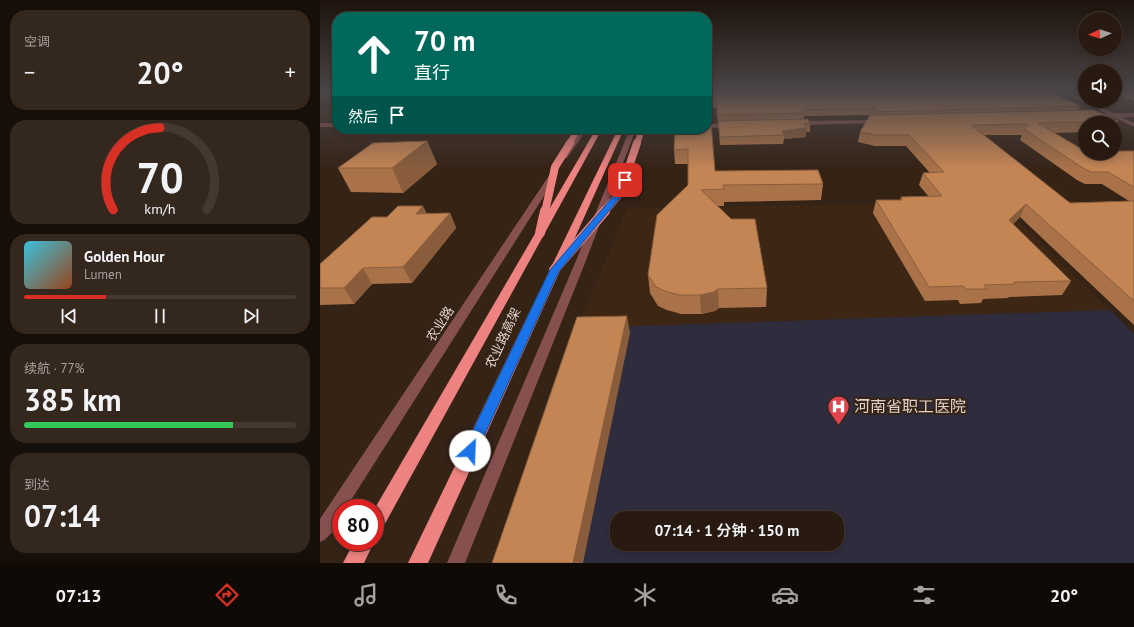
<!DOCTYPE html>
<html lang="zh">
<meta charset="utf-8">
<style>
body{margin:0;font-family:"PT Sans","Noto Sans SC",sans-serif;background:#34271e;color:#f1f3f6;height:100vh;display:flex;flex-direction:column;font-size:15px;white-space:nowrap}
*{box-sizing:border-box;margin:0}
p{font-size:13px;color:#a5a19f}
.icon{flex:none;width:22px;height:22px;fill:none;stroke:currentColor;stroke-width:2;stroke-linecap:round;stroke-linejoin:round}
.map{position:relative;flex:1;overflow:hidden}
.side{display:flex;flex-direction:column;gap:10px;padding:10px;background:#160e09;width:320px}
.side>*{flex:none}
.top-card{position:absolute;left:12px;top:12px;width:380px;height:122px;border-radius:16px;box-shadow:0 2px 6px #0003,0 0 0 1px #443830;background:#00695c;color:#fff;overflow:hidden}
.needle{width:26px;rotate:267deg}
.controls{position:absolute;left:758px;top:12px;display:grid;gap:8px}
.controls a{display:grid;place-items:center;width:44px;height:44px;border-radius:50%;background:#281a10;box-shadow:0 2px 6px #0003,0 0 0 1px #443830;font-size:20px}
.speed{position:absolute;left:12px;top:499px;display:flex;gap:8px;font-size:20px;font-weight:700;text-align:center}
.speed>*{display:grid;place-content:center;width:52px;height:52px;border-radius:50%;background:#281a10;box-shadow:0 2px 6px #0003,0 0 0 1px #443830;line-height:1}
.speed .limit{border:6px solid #d22;background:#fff;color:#111}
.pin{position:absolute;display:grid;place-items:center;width:34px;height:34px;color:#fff;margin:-17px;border-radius:8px;box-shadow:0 2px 6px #0006}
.me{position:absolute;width:44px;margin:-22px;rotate:25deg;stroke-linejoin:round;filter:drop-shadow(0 0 3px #0008)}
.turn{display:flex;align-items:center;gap:14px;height:84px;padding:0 16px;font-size:18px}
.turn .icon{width:52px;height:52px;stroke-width:2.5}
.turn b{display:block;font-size:28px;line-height:34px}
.then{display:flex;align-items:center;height:38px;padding:0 16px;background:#0003;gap:8px;font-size:15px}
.big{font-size:30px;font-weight:600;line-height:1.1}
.side .widget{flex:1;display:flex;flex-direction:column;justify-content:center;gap:6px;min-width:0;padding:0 14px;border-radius:16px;background:#34271e}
.side .dial{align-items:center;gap:0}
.dial svg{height:104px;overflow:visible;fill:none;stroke:#443830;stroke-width:7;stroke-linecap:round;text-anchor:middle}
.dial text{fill:#f1f3f6;stroke:none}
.song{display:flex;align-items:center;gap:12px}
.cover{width:48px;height:48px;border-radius:6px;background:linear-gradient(135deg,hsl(190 70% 55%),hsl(20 70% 35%))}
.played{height:4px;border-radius:2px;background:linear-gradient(90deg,#d93025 30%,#443830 30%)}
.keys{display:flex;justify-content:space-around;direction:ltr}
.heat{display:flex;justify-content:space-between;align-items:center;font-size:22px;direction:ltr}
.charge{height:6px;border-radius:3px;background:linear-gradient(90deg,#34c759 77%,#443830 0)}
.trip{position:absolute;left:290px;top:511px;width:234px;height:40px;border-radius:16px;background:#281a10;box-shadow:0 2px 6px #0003,0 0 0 1px #443830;font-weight:600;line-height:40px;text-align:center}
.tab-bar{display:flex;height:64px;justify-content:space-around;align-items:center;background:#100a06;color:#a5a19f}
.tab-bar .icon{width:28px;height:28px}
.tab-bar .active{color:#d93025}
.tab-bar b{font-size:18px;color:#f1f3f6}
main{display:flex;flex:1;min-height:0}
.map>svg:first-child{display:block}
</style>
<main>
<section class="side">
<div class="widget"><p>空调</p>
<div class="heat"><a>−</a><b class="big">20°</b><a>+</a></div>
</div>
<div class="widget dial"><svg viewBox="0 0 100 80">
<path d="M14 69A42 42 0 1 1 86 69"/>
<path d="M14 69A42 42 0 0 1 50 6" stroke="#d93025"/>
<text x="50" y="56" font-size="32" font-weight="700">70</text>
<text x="50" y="72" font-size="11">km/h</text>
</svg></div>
<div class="widget">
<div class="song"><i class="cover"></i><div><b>Golden Hour</b><p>Lumen</p></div></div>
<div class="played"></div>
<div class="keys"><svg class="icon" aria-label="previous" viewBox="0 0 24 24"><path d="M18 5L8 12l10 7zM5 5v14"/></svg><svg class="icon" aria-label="pause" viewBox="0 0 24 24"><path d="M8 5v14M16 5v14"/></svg><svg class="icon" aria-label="next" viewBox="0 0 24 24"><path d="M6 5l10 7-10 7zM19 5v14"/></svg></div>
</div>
<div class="widget"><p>续航 · 77%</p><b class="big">385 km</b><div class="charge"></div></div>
<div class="widget"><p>到达</p><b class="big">07:14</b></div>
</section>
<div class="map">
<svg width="814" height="563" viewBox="0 0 814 563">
<rect width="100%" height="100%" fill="#352316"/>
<!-- built -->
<g fill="#3e2614">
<polygon points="0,91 17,91 17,122 0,123"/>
<polygon points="795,91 814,91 814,110 793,111 772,101 795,101"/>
<polygon points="678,201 790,310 257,328 307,209"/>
</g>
<!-- medical -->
<path fill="#2f2c3d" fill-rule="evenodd" d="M790 310 814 334V563H177L257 328ZM297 518H517V544H297Z"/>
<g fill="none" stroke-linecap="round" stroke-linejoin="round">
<!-- minor -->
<g fill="#86504f" fill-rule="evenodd">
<polygon points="814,113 814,117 775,118 772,116 775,114"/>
<polygon points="559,120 562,122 561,123 477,125 474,123 477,121"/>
<rect x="0" y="123" width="17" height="4"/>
<polygon points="387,124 411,123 414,125 411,127 387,128"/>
</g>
<!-- tertiary -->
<g fill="#86504f" fill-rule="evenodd">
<polygon points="740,91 745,91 814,123 814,127"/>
<polygon points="261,129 267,129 247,158 243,158 242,157"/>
<polygon points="310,129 316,129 265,263 145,563 127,563 255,263"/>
<path d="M234 172 238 174 26 508H21C21 520 11 538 0 542V519L230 174Z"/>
</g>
<!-- trunk -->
<g fill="#ed8280" fill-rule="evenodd">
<polygon points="276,129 282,129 61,531 55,534 55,508"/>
<polygon points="298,129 304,129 108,563 88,563"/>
<polygon points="34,542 54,542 44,563 23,563"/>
</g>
<!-- trunk-bridge-far2 -->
<g stroke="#ed8280" stroke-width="6">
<polyline points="249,144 258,129"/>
<polyline points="317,144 322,129"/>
</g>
<!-- trunk-bridge-far1 -->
<g stroke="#ed8280" stroke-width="8">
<polyline points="225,212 235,167 250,143"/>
<polyline points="284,212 300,193 317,143"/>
</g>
<!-- trunk-bridge -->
<g stroke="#ed8280" stroke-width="10">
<polyline points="220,233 225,211"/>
<polyline points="234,270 285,211"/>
</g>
</g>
<!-- wall -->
<g fill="#a97249" fill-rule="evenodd">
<path d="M387 91 760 106 758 110 798 121 795 127V123H765V132L734 133 764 152 814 151V325L700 217 693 224 751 281 742 295 689 297 688 298 663 299 661 303 640 304 638 300 605 301 553 213 556 200H580L581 197H609L599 185 603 173H610L586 146H555L538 142 540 132 553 115 484 116V119L490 123V132H486V137L464 139 463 144 400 145 398 122 396 108H387ZM664 135H702L700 140 757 180 765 184H782L809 201 750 203Z"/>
<polygon points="795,91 814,91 814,101 795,93"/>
<polygon points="355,134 395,171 503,184 501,200 404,202 404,206 397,206 447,288 446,307 399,308 395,311 381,314 361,314 347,310 338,306 330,293 328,275 368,185 368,164 355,164 354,150"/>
<polygon points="107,141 117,164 83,193 31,192 18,168"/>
<polygon points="107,213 130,213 136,228 92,283 52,284 34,304 0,305 0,264"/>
</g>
<!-- shaded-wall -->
<g fill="#895d3c">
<polygon points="486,128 486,137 464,139 464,135 462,131"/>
<polygon points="107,141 117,164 83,193 72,168"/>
<polygon points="706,204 700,217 684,233 689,220"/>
<polygon points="103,206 110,220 96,214"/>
<polygon points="130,213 136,228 92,283 83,267"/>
<polygon points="43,268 52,284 34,304 24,288"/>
<polygon points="398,289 399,308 395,311 381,314 380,295"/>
<polygon points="307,316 310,333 263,563 253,563"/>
</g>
<!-- building -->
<g fill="#c48555" stroke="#895d3c">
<polygon points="387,91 728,91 760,106 554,112 556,108 482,110 484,113 398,115 396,101 387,102"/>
<polygon points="774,110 798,121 718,123 765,151 765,153 795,153 795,151 814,151 814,187 788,172 771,172 763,168 704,129 708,124 651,125 750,203 814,201 814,301 706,204 689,220 751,281 694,282 695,284 664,285 667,289 646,289 643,286 609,287 556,200 582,200 581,197 622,196 603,173 624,172 589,135 557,135 540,132 550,115"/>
<polygon points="488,119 490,123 484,124 486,128 462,131 464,135 400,137 398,121"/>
<polygon points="387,123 391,123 395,171 498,170 503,184 403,185 404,189 381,190 411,219 435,219 447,288 398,289 394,292 380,295 359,295 345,291 336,287 328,275 337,215 368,185 368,149 354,150 355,134 369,134 369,129 387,129"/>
<polygon points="107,141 72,168 18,168 53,143"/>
<polygon points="78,206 103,206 96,214 130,213 83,267 43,268 24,288 0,288 0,264 52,217 67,217"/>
<polygon points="307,316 253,563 172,563 257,317"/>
</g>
<!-- sky -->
<linearGradient id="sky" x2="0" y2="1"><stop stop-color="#1d130c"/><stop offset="0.54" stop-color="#4b4547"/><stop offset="1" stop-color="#4b4547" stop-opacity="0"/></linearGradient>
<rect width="814" height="169" fill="url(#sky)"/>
<!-- route -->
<polygon fill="#1a73e8" stroke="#114b97" points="305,178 308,180 303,194 239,271 155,456 150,457 145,456 143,451 230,270 297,192 301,180"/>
<!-- icons -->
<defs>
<symbol id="hospital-pin" viewBox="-11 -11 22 30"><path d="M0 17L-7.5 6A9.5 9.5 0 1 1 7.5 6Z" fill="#e0444e" stroke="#352316"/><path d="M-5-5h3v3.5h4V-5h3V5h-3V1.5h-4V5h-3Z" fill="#fff"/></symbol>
</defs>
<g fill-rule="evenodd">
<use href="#hospital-pin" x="506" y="394" width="25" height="34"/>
</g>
<g text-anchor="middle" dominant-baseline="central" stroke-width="4" stroke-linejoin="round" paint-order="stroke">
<!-- street labels -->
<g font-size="13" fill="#dfd3cb" stroke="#352316">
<text transform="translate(120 324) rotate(-57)">农业路</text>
<text transform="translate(183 338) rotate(-65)">农业路高架</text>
</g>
<!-- near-poi labels -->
<g font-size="16" fill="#dfd3cb" stroke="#352316" text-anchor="start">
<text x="534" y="406">河南省职工医院</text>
</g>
</g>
</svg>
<div class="controls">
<a><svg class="needle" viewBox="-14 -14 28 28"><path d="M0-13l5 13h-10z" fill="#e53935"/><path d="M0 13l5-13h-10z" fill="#a5a19f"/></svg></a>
<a><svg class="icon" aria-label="sound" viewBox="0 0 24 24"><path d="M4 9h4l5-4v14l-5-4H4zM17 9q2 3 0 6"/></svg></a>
<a><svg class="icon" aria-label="search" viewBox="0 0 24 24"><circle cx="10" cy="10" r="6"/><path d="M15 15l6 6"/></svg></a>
</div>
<div class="speed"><div class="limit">80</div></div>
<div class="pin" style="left:305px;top:180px;background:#d93025"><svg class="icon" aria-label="arrive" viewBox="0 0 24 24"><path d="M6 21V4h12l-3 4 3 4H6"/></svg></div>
<svg class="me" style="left:150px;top:451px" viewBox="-20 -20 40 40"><circle r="19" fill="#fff"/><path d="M0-13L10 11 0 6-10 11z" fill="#1a73e8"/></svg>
<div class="trip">07:14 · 1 分钟 · 150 m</div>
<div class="top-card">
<div class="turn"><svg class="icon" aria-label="ahead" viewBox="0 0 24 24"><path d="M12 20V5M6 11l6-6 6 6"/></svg><div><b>70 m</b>直行</div></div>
<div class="then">然后<svg class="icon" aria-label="arrive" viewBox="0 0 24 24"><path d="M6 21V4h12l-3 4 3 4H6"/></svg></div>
</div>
</div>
</main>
<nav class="tab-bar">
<b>07:13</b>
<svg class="icon active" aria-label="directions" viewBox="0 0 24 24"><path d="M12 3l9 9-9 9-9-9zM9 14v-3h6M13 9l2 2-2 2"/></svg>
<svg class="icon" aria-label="music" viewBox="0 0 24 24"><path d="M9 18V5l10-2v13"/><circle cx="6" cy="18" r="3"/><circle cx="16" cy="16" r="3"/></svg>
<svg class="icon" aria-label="phone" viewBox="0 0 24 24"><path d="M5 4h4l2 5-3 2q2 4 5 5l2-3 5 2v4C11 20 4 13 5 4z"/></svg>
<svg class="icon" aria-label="climate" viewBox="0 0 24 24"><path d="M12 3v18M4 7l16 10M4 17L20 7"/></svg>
<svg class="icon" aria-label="car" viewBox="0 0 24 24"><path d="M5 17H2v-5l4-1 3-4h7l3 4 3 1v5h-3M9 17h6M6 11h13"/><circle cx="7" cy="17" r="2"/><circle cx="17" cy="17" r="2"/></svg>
<svg class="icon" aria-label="filters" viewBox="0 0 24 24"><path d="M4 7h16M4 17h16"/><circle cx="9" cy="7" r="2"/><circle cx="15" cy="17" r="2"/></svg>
<b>20°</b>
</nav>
